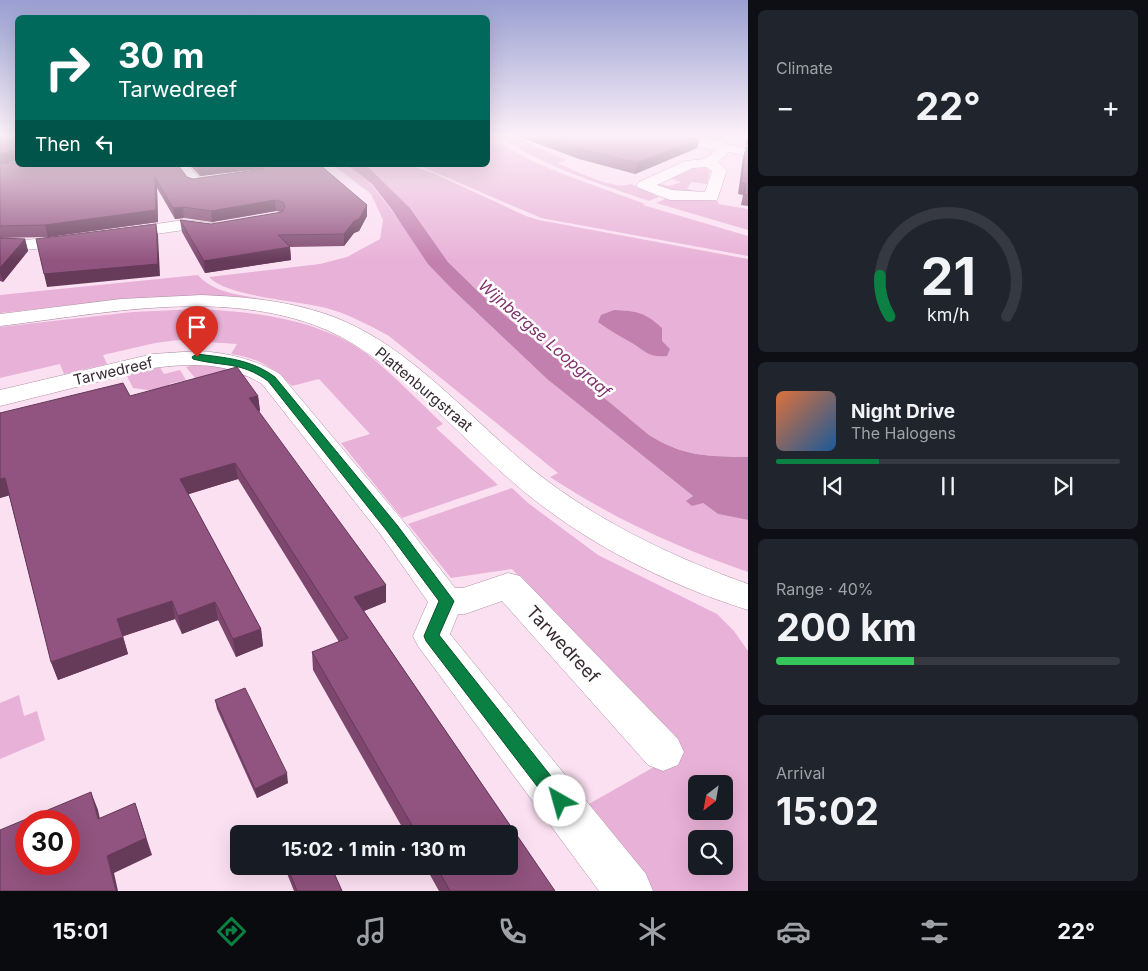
<!DOCTYPE html>
<meta charset="utf-8">
<style>
body{margin:0;font-family:Inter,sans-serif;background:#20242c;color:#f1f3f6;height:100vh;display:flex;flex-direction:column;font-size:19px;white-space:nowrap}
*{box-sizing:border-box;margin:0}
p{font-size:16px;color:#9ea1a6}
.icon{flex:none;width:28px;height:28px;fill:none;stroke:currentColor;stroke-width:2;stroke-linecap:round;stroke-linejoin:round}
.map{position:relative;flex:1;overflow:hidden}
.panel{display:flex;flex-direction:column;gap:10px;padding:10px;background:#0d0f14;width:400px}
.panel>*{flex:none}
.banner{position:absolute;left:15px;top:15px;width:475px;height:152px;border-radius:8px;box-shadow:0 5px 20px #0002;background:#00695c;color:#fff;overflow:hidden}
.needle{width:32px;rotate:211deg}
.controls{position:absolute;left:688px;top:775px;display:grid;gap:10px}
.controls a{display:grid;place-items:center;width:45px;height:45px;border-radius:8px;background:#171b24;box-shadow:0 5px 20px #0002;font-size:25px}
.speed{position:absolute;left:15px;top:810px;display:flex;gap:10px;font-size:25px;font-weight:700;text-align:center}
.speed>*{display:grid;place-content:center;width:65px;height:65px;border-radius:50%;background:#171b24;box-shadow:0 5px 20px #0002;line-height:1}
.speed .limit{border:8px solid #d22;background:#fff;color:#111}
.pin{position:absolute;display:grid;place-items:center;width:42px;height:42px;color:#fff;margin:-51px -21px;border-radius:50% 50% 50% 0;rotate:-45deg;box-shadow:0 0 5px #0007}
.pin .icon{rotate:45deg}
.me{position:absolute;width:55px;margin:-28px;rotate:322deg;stroke-linejoin:round;filter:drop-shadow(0 0 4px #0008)}
.turn{display:flex;align-items:center;gap:18px;height:105px;padding:0 20px;font-size:22px}
.turn .icon{width:65px;height:65px;stroke-width:2.5}
.turn b{display:block;font-size:35px;line-height:42px}
.then{display:flex;align-items:center;height:48px;padding:0 20px;background:#0003;gap:10px;font-size:19px}
.big{font-size:38px;font-weight:700;line-height:1.1}
.panel .card{flex:1;display:flex;flex-direction:column;justify-content:center;gap:8px;min-width:0;padding:0 18px;border-radius:8px;background:#20242c}
.panel .dial{align-items:center;gap:0}
.dial svg{height:130px;overflow:visible;fill:none;stroke:#363941;stroke-width:7;stroke-linecap:round;text-anchor:middle}
.dial text{fill:#f1f3f6;stroke:none}
.song{display:flex;align-items:center;gap:15px}
.cover{width:60px;height:60px;border-radius:8px;background:linear-gradient(135deg,hsl(20 70% 55%),hsl(210 70% 35%))}
.played{height:5px;border-radius:2px;background:linear-gradient(90deg,#0b8043 30%,#363941 30%)}
.keys{display:flex;justify-content:space-around;direction:ltr}
.heat{display:flex;justify-content:space-between;align-items:center;font-size:28px;direction:ltr}
.charge{height:8px;border-radius:4px;background:linear-gradient(90deg,#34c759 40%,#363941 0)}
.trip{position:absolute;left:230px;top:825px;width:288px;height:50px;border-radius:8px;background:#171b24;box-shadow:0 5px 20px #0002;font-weight:700;line-height:50px;text-align:center}
.dock{display:flex;height:80px;justify-content:space-around;align-items:center;background:#090b0e;color:#9ea1a6}
.dock .icon{width:35px;height:35px}
.dock .active{color:#0b8043}
.dock b{font-size:22px;color:#f1f3f6}
main{display:flex;flex:1;min-height:0}
.map>svg:first-child{display:block}
</style>
<main>
<div class="map">
<svg width="748" height="891" viewBox="0 0 748 891">
<rect width="100%" height="100%" fill="#fbe0f2"/>
<!-- green -->
<g fill="#e8b1d7" fill-rule="evenodd">
<path d="M499 136H517L532 145 567 160 557 163C574 170 614 191 631 184L659 197 649 201C599 183 544 167 499 136Z"/>
<polygon points="488,143 500,143 532,161 568,176 645,204 643,205 748,236 748,256 541,218 418,165 488,165"/>
<path d="M333 165H347L371 184 453 290 547 379 693 496 687 501 703 503 718 514 748 520V572C676 547 614 519 550 477L558 473 389 336C369 325 348 314 326 308 297 300 227 297 209 277L320 264 347 257 380 239 383 220 371 194Z"/>
<path d="M365 165H410L435 174 526 216 539 220 748 259V457C708 456 685 457 649 435L490 303 448 262 410 208Z"/>
<polygon points="704,165 710,170 707,184 691,182 687,189 703,192 702,193 674,193 656,187 657,183 670,186 681,182 669,178 693,167"/>
<polygon points="667,198 718,201 718,204 748,209 748,230 656,203"/>
<path d="M198 275C214 293 240 295 263 299 175 290 88 304 0 313V295Z"/>
<path d="M199 309C256 312 319 319 367 354 394 375 418 401 443 424L436 428 498 485 402 518 341 443 370 434 319 379 292 386C271 367 259 358 231 354L237 344 179 340 155 343 103 355 107 364 64 374 60 364 0 378V327L133 312Z"/>
<polygon points="158,364 164,374 180,370 186,380 169,384 176,394 133,388 125,372"/>
<polygon points="198,364 224,367 249,376 203,388 186,367"/>
<path d="M512 488 528 503 598 555 717 614 734 631 748 651V891H649L582 808 682 751 512 569 451 578 408 524ZM696 784H724V811H696ZM696 839H724V866H696Z"/>
<polygon points="19,695 24,716 37,711 45,740 0,759 0,703"/>
</g>
<!-- water -->
<g fill="#c280ae">
<path d="M347 165H365L371 170 410 208 448 262 490 303 649 435C684 457 708 456 748 457V520L718 514 703 503 692 506 686 501 693 496 547 379 453 290 428 264 392 210 372 184Z"/>
<path d="M614 310C636 311 645 312 662 328V341L670 349 667 356C649 358 645 351 632 343 620 336 609 330 598 322L601 315Z"/>
</g>
<g fill="none" stroke-linecap="round" stroke-linejoin="round">
<defs>
<g id="minor">
<path d="M657 136H686L748 148V156L729 152 718 162 727 170 717 200H670L639 188 636 185 639 182 685 161 705 159 716 150 663 140ZM706 167 712 171 705 192 672 190 657 185 693 168Z"/>
<path d="M173 165H188L199 178 225 175 230 176 232 179 230 182C223 184 197 190 191 186 184 183 177 171 173 165Z"/>
<polygon points="184,220 223,224 226,228 223,232 217,233 184,230 121,239 115,238 112,234 115,230 121,229"/>
<polygon points="76,235 82,236 85,240 82,244 25,250 0,249 0,239 25,240"/>
<path d="M199 351C228 353 254 359 280 374L403 521 455 588H463L508 573 520 576 678 739 684 752 678 765 663 771 648 765 502 601 465 614H458L450 634 646 874 653 891H599L418 646 413 636 428 602 381 535 262 384C226 362 194 363 153 368L0 406V390L153 354Z"/>
</g>
<path id="tertiary" d="M202 295C251 297 301 302 346 322 424 357 482 433 550 483 610 527 678 559 748 584V610C665 584 581 541 515 484 455 433 388 351 314 325 215 289 102 314 0 326V314L121 299Z"/>
</defs>
<!-- minor casing -->
<use href="#minor" stroke="#ae8fa4" stroke-width="1"/>
<!-- tertiary casing -->
<use href="#tertiary" stroke="#ae8fa4" stroke-width="1"/>
<!-- minor -->
<use href="#minor" fill="#fff" fill-rule="evenodd"/>
<!-- tertiary -->
<use href="#tertiary" fill="#fff" fill-rule="evenodd"/>
</g>
<!-- wall -->
<g fill="#7d476d">
<polygon points="0,136 18,136 18,160 3,164 187,177 193,179 260,170 258,169 200,176 190,165 320,165 367,205 367,216 359,231 354,233 344,246 290,247 291,260 205,273 182,232 180,220 211,224 281,212 276,211 212,222 184,218 175,219 157,188 158,222 48,237 0,238"/>
<polygon points="517,136 687,136 697,148 635,174 579,159"/>
<polygon points="697,136 728,136 718,140"/>
<polygon points="746,136 748,136 748,146 745,145"/>
<polygon points="746,147 748,147 748,206 741,205 743,195 738,194 743,157"/>
<polygon points="0,238 25,239 28,251 3,282 0,281"/>
<polygon points="130,396 258,396 260,411 258,412 386,585 386,602 364,611 555,891 439,891 425,866 509,866 509,834 406,834 313,670 312,652 339,642 238,479 188,494 261,629 263,646 236,657 218,620 182,634 175,619 123,636 128,654 58,680 51,662 9,495 0,498 0,413"/>
<polygon points="215,700 288,783 257,798 217,709"/>
<polygon points="284,866 331,866 342,891 294,891"/>
</g>
<!-- shaded-wall -->
<g fill="#663a59">
<polygon points="719,136 728,136 718,140"/>
<polygon points="699,139 697,148 635,174 637,163"/>
<polygon points="15,150 18,160 0,165 0,154"/>
<polygon points="205,165 257,165 258,169 200,176 198,166"/>
<polygon points="155,177 157,188 158,222 48,237 45,225"/>
<polygon points="275,200 276,211 212,222 211,211"/>
<polygon points="367,205 367,216 359,231 354,233 344,246 344,234"/>
<polygon points="183,207 184,218 175,219 173,208"/>
<polygon points="156,224 158,235 160,276 47,287 44,274"/>
<polygon points="25,239 28,251 3,282 0,273 0,268"/>
<polygon points="290,247 291,260 205,273 204,261"/>
<polygon points="258,396 260,411 250,414 249,398"/>
<polygon points="235,463 238,479 183,496 180,479"/>
<polygon points="5,478 11,495 0,498 0,479"/>
<polygon points="386,585 386,602 354,615 354,597"/>
<polygon points="172,601 175,619 121,637 117,619"/>
<polygon points="215,602 218,620 182,634 178,616"/>
<polygon points="261,629 263,646 236,657 233,639"/>
<polygon points="123,637 128,654 58,680 51,662"/>
<polygon points="287,773 288,783 257,798 255,789"/>
<polygon points="91,792 98,810 104,837 98,819"/>
<polygon points="135,803 152,855 114,873 118,891 116,891 107,856"/>
</g>
<!-- building -->
<g fill="#91537f" stroke="#663a59" fill-rule="evenodd">
<polygon points="0,136 18,136 18,153 15,150 0,154"/>
<polygon points="545,136 687,136 699,139 637,163 581,149"/>
<polygon points="746,147 748,147 748,195 744,194 746,184 741,183"/>
<polygon points="18,162 18,165 178,165 187,177 193,179 263,169 266,166 265,165 320,165 367,205 359,219 354,221 344,234 278,235 290,247 204,261 180,220 211,224 282,212 285,207 283,202 275,200 211,211 183,207 173,208 155,177 156,210 45,225 0,226 0,164"/>
<polygon points="156,224 158,264 44,274 36,239"/>
<polygon points="0,238 25,239 0,268"/>
<polygon points="237,367 258,396 249,398 386,585 354,597 555,891 450,891 436,866 509,866 509,834 417,834 312,652 348,638 235,463 180,479 261,629 233,639 215,602 178,616 172,601 117,619 123,637 51,662 5,478 0,479 0,413 123,383 130,396"/>
<polygon points="245,688 287,773 255,789 215,700"/>
<path d="M91 792 98 819 135 803 146 838 107 856 116 891H0V830ZM26 821H69V864H26Z"/>
<polygon points="311,826 315,834 294,834"/>
<polygon points="287,866 331,866 342,891 297,891"/>
</g>
<!-- sky -->
<linearGradient id="sky" x2="0" y2="1"><stop stop-color="#999fd1"/><stop offset="0.52" stop-color="#fdf1f9"/><stop offset="1" stop-color="#fdf1f9" stop-opacity="0"/></linearGradient>
<rect width="748" height="261" fill="url(#sky)"/>
<!-- route -->
<path fill="#0b8043" stroke="#07532c" d="M197 354C227 358 250 359 275 377L397 525 454 601 439 635 566 795 569 801 566 807 560 810 553 807 426 641 424 636 439 601 387 531 268 381C240 361 224 367 193 359L192 357Z"/>
<g text-anchor="middle" dominant-baseline="central" stroke-width="5" stroke-linejoin="round" paint-order="stroke">
<!-- street labels -->
<g font-size="15" fill="#372a33" stroke="#fff">
<text transform="translate(113 371) rotate(-13)">Tarwedreef</text>
<text transform="translate(424 389) rotate(40)">Plattenburgstraat</text>
</g>
<!-- water labels -->
<g font-size="16" font-style="italic" fill="#80316c" stroke="#fff">
<text transform="translate(545 338) rotate(41)">Wijnbergse Loopgraaf</text>
</g>
<!-- near-street labels -->
<g font-size="18" fill="#372a33" stroke="#fff">
<text transform="translate(563 644) rotate(47)">Tarwedreef</text>
</g>
</g>
</svg>
<div class="controls">
<a><svg class="needle" viewBox="-14 -14 28 28"><path d="M0-13l5 13h-10z" fill="#e53935"/><path d="M0 13l5-13h-10z" fill="#9ea1a6"/></svg></a>
<a><svg class="icon" aria-label="search" viewBox="0 0 24 24"><circle cx="10" cy="10" r="6"/><path d="M15 15l6 6"/></svg></a>
</div>
<div class="speed"><div class="limit">30</div></div>
<div class="pin" style="left:197px;top:357px;background:#d93025"><svg class="icon" aria-label="arrive" viewBox="0 0 24 24"><path d="M6 21V4h12l-3 4 3 4H6"/></svg></div>
<svg class="me" style="left:560px;top:801px" viewBox="-20 -20 40 40"><circle r="19" fill="#fff"/><path d="M0-13L10 11 0 6-10 11z" fill="#0b8043"/></svg>
<div class="trip">15:02 · 1 min · 130 m</div>
<div class="banner">
<div class="turn"><svg class="icon" aria-label="right" viewBox="0 0 24 24"><path d="M7 20v-9h11M14 6l5 5-5 5"/></svg><div><b>30 m</b>Tarwedreef</div></div>
<div class="then">Then<svg class="icon" aria-label="left" viewBox="0 0 24 24"><path d="M17 20v-9H6M10 6l-5 5 5 5"/></svg></div>
</div>
</div>
<section class="panel">
<div class="card"><p>Climate</p>
<div class="heat"><a>−</a><b class="big">22°</b><a>+</a></div>
</div>
<div class="card dial"><svg viewBox="0 0 100 80">
<path d="M14 69A42 42 0 1 1 86 69"/>
<path d="M14 69A42 42 0 0 1 8 44" stroke="#0b8043"/>
<text x="50" y="56" font-size="32" font-weight="700">21</text>
<text x="50" y="72" font-size="11">km/h</text>
</svg></div>
<div class="card">
<div class="song"><i class="cover"></i><div><b>Night Drive</b><p>The Halogens</p></div></div>
<div class="played"></div>
<div class="keys"><svg class="icon" aria-label="previous" viewBox="0 0 24 24"><path d="M18 5L8 12l10 7zM5 5v14"/></svg><svg class="icon" aria-label="pause" viewBox="0 0 24 24"><path d="M8 5v14M16 5v14"/></svg><svg class="icon" aria-label="next" viewBox="0 0 24 24"><path d="M6 5l10 7-10 7zM19 5v14"/></svg></div>
</div>
<div class="card"><p>Range · 40%</p><b class="big">200 km</b><div class="charge"></div></div>
<div class="card"><p>Arrival</p><b class="big">15:02</b></div>
</section>
</main>
<nav class="dock">
<b>15:01</b>
<svg class="icon active" aria-label="directions" viewBox="0 0 24 24"><path d="M12 3l9 9-9 9-9-9zM9 14v-3h6M13 9l2 2-2 2"/></svg>
<svg class="icon" aria-label="music" viewBox="0 0 24 24"><path d="M9 18V5l10-2v13"/><circle cx="6" cy="18" r="3"/><circle cx="16" cy="16" r="3"/></svg>
<svg class="icon" aria-label="phone" viewBox="0 0 24 24"><path d="M5 4h4l2 5-3 2q2 4 5 5l2-3 5 2v4C11 20 4 13 5 4z"/></svg>
<svg class="icon" aria-label="climate" viewBox="0 0 24 24"><path d="M12 3v18M4 7l16 10M4 17L20 7"/></svg>
<svg class="icon" aria-label="car" viewBox="0 0 24 24"><path d="M5 17H2v-5l4-1 3-4h7l3 4 3 1v5h-3M9 17h6M6 11h13"/><circle cx="7" cy="17" r="2"/><circle cx="17" cy="17" r="2"/></svg>
<svg class="icon" aria-label="filters" viewBox="0 0 24 24"><path d="M4 7h16M4 17h16"/><circle cx="9" cy="7" r="2"/><circle cx="15" cy="17" r="2"/></svg>
<b>22°</b>
</nav>
